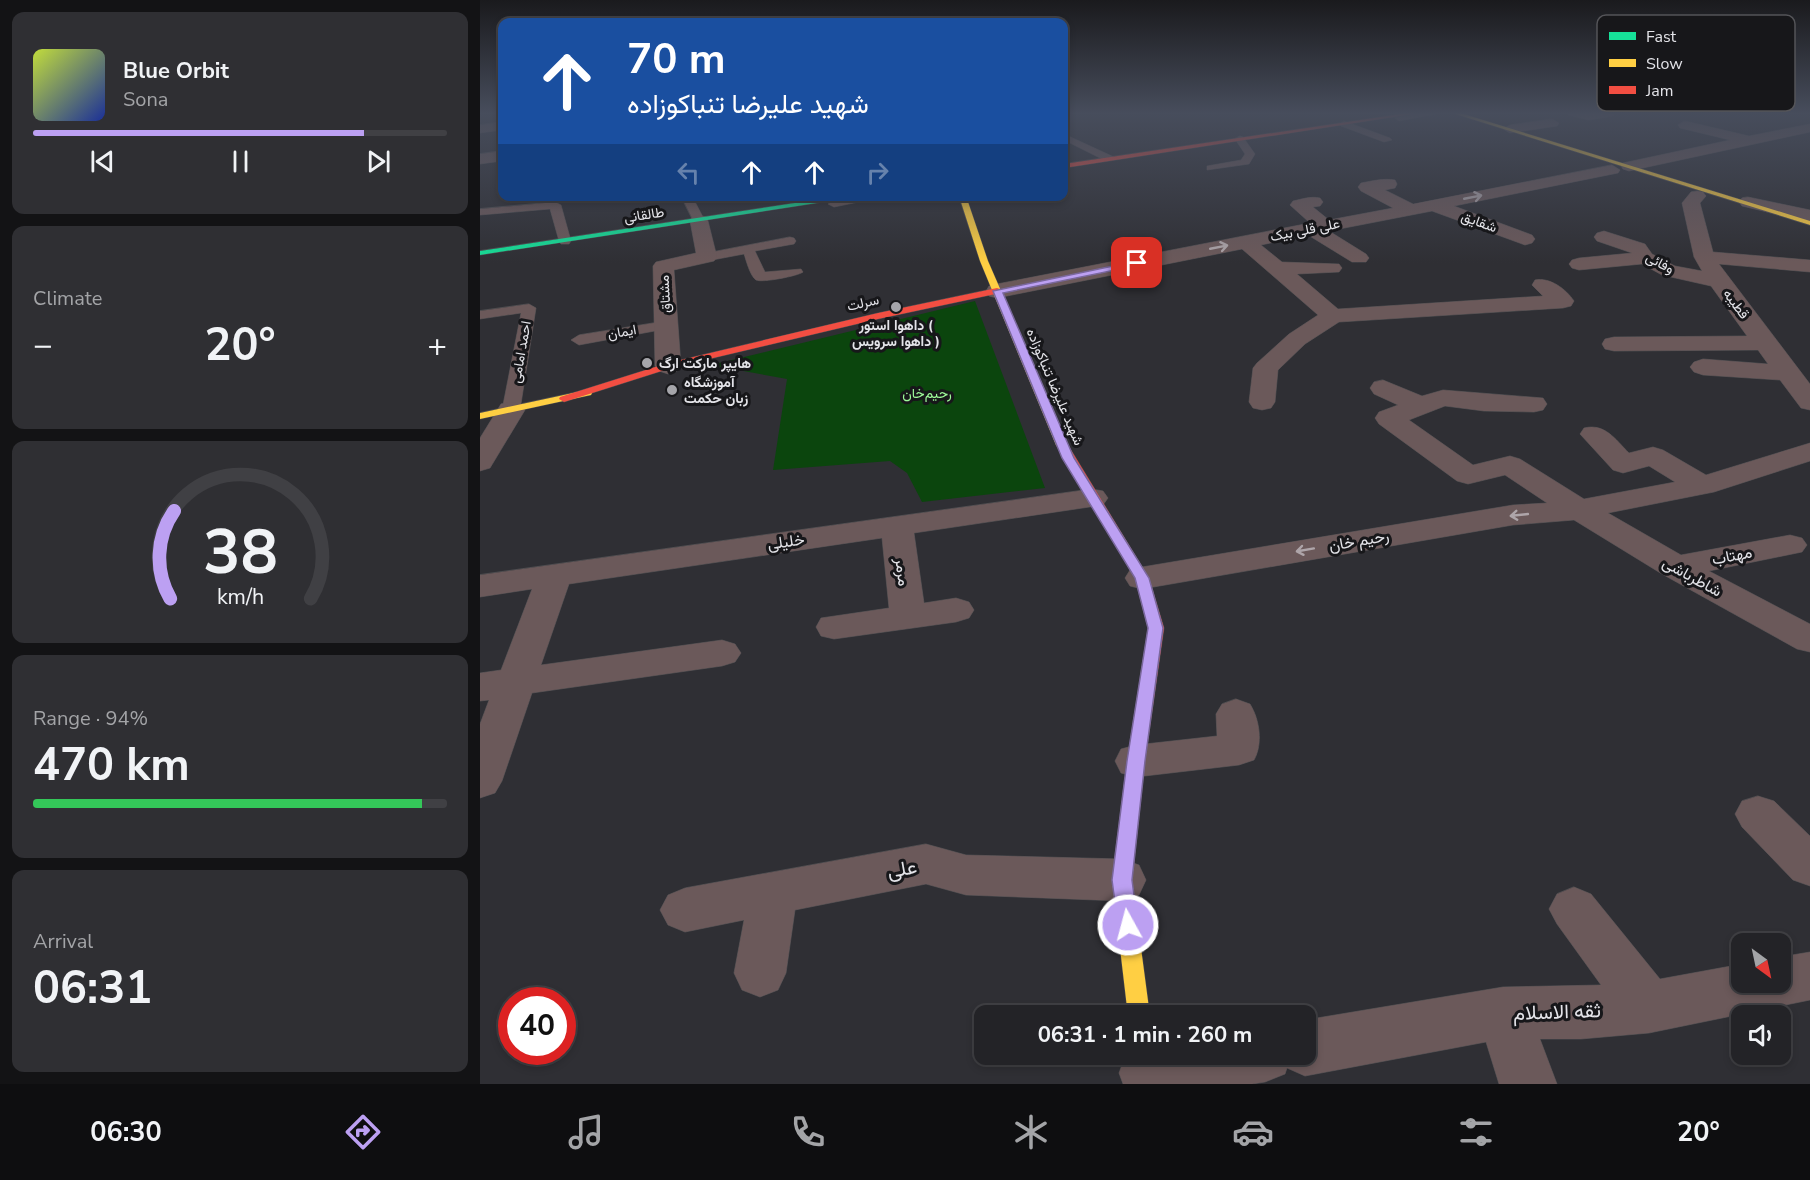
<!DOCTYPE html>
<meta charset="utf-8">
<style>
body{margin:0;font-family:"Nunito Sans",Vazirmatn,sans-serif;background:#2f2f33;color:#f1f3f6;height:100vh;display:flex;flex-direction:column;font-size:22px;white-space:nowrap}
*{box-sizing:border-box;margin:0}
p{font-size:20px;color:#a3a4a7}
.icon{flex:none;width:33px;height:33px;fill:none;stroke:currentColor;stroke-width:2;stroke-linecap:round;stroke-linejoin:round}
.map{position:relative;flex:1;overflow:hidden}
.sheet{display:flex;flex-direction:column;gap:12px;padding:12px;background:#131315;width:480px}
.sheet>*{flex:none}
.hud{position:absolute;left:18px;top:18px;width:570px;height:183px;border-radius:12px;box-shadow:0 3px 9px #0003,0 0 0 2px #404044;background:#1a4fa0;color:#fff;overflow:hidden}
.needle{width:39px;rotate:147deg}
.fabs{position:absolute;left:1251px;top:933px;display:grid;gap:12px}
.fabs a{display:grid;place-items:center;width:60px;height:60px;border-radius:12px;background:#232327;box-shadow:0 3px 9px #0003,0 0 0 2px #404044;font-size:30px}
.speed{position:absolute;left:18px;top:987px;display:flex;gap:12px;font-size:30px;font-weight:700;text-align:center}
.speed>*{display:grid;place-content:center;width:78px;height:78px;border-radius:50%;background:#232327;box-shadow:0 3px 9px #0003,0 0 0 2px #404044;line-height:1}
.speed .limit{border:9px solid #d22;background:#fff;color:#111}
.pin{position:absolute;display:grid;place-items:center;width:51px;height:51px;color:#fff;margin:-26px;border-radius:12px;box-shadow:0 3px 9px #0006}
.me{position:absolute;width:66px;margin:-33px;rotate:353deg;stroke-linejoin:round;filter:drop-shadow(0 0 4px #0008)}
.turn{display:flex;align-items:center;gap:21px;height:126px;padding:0 30px;font-size:27px}
.turn .icon{width:78px;height:78px;stroke-width:2.5}
.turn b{display:block;font-size:42px;line-height:51px}
.lanes{display:flex;align-items:center;height:57px;padding:0 30px;background:#0003;justify-content:center;gap:30px;direction:ltr}
.lanes .off{opacity:.35}
.big{font-size:45px;font-weight:700;line-height:1.1}
.sheet .widget{flex:1;display:flex;flex-direction:column;justify-content:center;gap:9px;min-width:0;padding:0 21px;border-radius:12px;background:#2f2f33}
.sheet .dial{align-items:center;gap:0}
.dial svg{height:156px;overflow:visible;fill:none;stroke:#404044;stroke-width:7;stroke-linecap:round;text-anchor:middle}
.dial text{fill:#f1f3f6;stroke:none}
.song{display:flex;align-items:center;gap:18px}
.cover{width:72px;height:72px;border-radius:9px;background:linear-gradient(135deg,hsl(70 70% 55%),hsl(230 70% 35%))}
.played{height:6px;border-radius:3px;background:linear-gradient(90deg,#bca0f2 80%,#404044 80%)}
.keys{display:flex;justify-content:space-around;direction:ltr}
.heat{display:flex;justify-content:space-between;align-items:center;font-size:33px;direction:ltr}
.charge{height:9px;border-radius:4px;background:linear-gradient(90deg,#34c759 94%,#404044 0)}
.trip{position:absolute;left:494px;top:1005px;width:342px;height:60px;border-radius:12px;background:#232327;box-shadow:0 3px 9px #0003,0 0 0 2px #404044;font-weight:700;line-height:60px;text-align:center}
.tab-bar{display:flex;height:96px;justify-content:space-around;align-items:center;background:#0e0e10;color:#a3a4a7}
.tab-bar .icon{width:42px;height:42px}
.tab-bar .active{color:#bca0f2}
.tab-bar b{font-size:27px;color:#f1f3f6}
main{display:flex;flex:1;min-height:0}
.map>svg:first-child{display:block}
</style>
<main>
<section class="sheet">
<div class="widget">
<div class="song"><i class="cover"></i><div><b>Blue Orbit</b><p>Sona</p></div></div>
<div class="played"></div>
<div class="keys"><svg class="icon" aria-label="previous" viewBox="0 0 24 24"><path d="M18 5L8 12l10 7zM5 5v14"/></svg><svg class="icon" aria-label="pause" viewBox="0 0 24 24"><path d="M8 5v14M16 5v14"/></svg><svg class="icon" aria-label="next" viewBox="0 0 24 24"><path d="M6 5l10 7-10 7zM19 5v14"/></svg></div>
</div>
<div class="widget"><p>Climate</p>
<div class="heat"><a>−</a><b class="big">20°</b><a>+</a></div>
</div>
<div class="widget dial"><svg viewBox="0 0 100 80">
<path d="M14 69A42 42 0 1 1 86 69"/>
<path d="M14 69A42 42 0 0 1 16 24" stroke="#bca0f2"/>
<text x="50" y="56" font-size="32" font-weight="700">38</text>
<text x="50" y="72" font-size="11">km/h</text>
</svg></div>
<div class="widget"><p>Range · 94%</p><b class="big">470 km</b><div class="charge"></div></div>
<div class="widget"><p>Arrival</p><b class="big">06:31</b></div>
</section>
<div class="map">
<svg width="1330" height="1084" viewBox="0 0 1330 1084">
<rect width="100%" height="100%" fill="#2f2f34"/>
<!-- green -->
<polygon fill="#0b450d" points="495,301 565,488 442,502 427,473 410,461 293,470 307,379 231,365"/>
<g fill="none" stroke-linecap="round" stroke-linejoin="round">
<defs>
<g id="lane">
<polygon points="946,112 966,112 919,121 915,118"/>
<polygon points="864,121 910,138 912,140 904,142 861,126 859,124"/>
<polygon points="584,134 634,157 635,159 626,161 584,140"/>
<polygon points="760,136 763,137 775,154 769,164 727,170 727,166 761,160 765,154 755,139"/>
<polygon points="201,196 212,196 225,221 223,224 215,224"/>
<polygon points="379,196 408,196 354,207 348,204 354,201"/>
<polygon points="75,202 81,205 91,241 89,244 81,244 79,241 70,209 0,215 0,209"/>
<path d="M310 237 314 238 316 241 314 244 275 251 285 272 321 269 323 272C318 276 282 283 276 280 270 276 266 260 264 254L227 261 221 257 227 253Z"/>
<polygon points="49,304 56,308 40,410 37,414 25,414 22,410 41,313 0,319 0,311"/>
<polygon points="186,321 191,322 193,325 191,328 99,345 91,340 99,335"/>
</g>
<g id="street">
<polygon points="1086,112 1134,112 1135,113 1133,116 1109,120 1088,115"/>
<polygon points="1072,119 1079,123 1077,126 1030,133 1023,129 1030,125"/>
<polygon points="1205,121 1269,136 1330,124 1330,132 1149,171 1143,169 1141,166 1143,163 1250,140 1200,128 1198,125"/>
<polygon points="22,122 22,130 0,133 0,125"/>
<polygon points="22,151 22,161 0,164 0,154"/>
<path d="M1132 165 1140 170 1138 173 974 206 1052 235 1055 239 1052 243 1045 245 952 211 849 231 886 254 889 258 886 262H872L828 235 781 245 802 262 859 264 862 268 859 272 817 274 858 309 1063 296 1052 285 1055 280C1070 277 1086 289 1094 301L1091 306 1083 308 859 322 825 344 798 370 795 402 791 408 782 410 773 408 769 402 773 368 777 363 809 334 838 315 762 249 517 298 509 296 506 291 509 286 517 284 830 223 810 205 813 201C822 199 831 196 840 198L843 202 840 206 833 207 849 220 913 208 881 191 878 187 881 183C892 181 904 178 915 180L917 184 915 188 905 190 933 204Z"/>
<polygon points="1217,191 1223,192 1226,196 1220,203 1233,252 1330,260 1330,272 1239,264 1330,384 1330,410 1321,408 1300,380 1223,375 1214,372 1210,367 1214,362 1223,359 1288,364 1278,350 1134,351 1125,349 1122,344 1125,339 1134,337 1267,336 1231,286 1182,275 1162,264 1099,270 1092,268 1089,264 1092,260 1099,258 1152,253 1117,241 1114,237 1117,233 1124,231 1165,244 1172,254 1195,266 1222,271 1214,257 1202,203 1211,192"/>
<polygon points="1268,197 1330,210 1330,222 1262,206 1259,202 1262,198"/>
<polygon points="219,215 226,217 228,221 237,257 234,261 194,270 201,366 197,371 188,374 179,371 175,366 173,266 176,262 216,253 210,221 212,217"/>
<path d="M903 380 942 396 963 390 1063 398 1067 404 1063 410 1054 412 1004 411 965 406 929 420 993 465 1030 456 1040 459 1104 499 1195 482 1169 466 1143 473 1133 470 1100 434 1104 428C1125 423 1135 439 1149 453L1173 447 1183 450 1226 475 1330 443V461L1234 492 1128 513 1201 555 1310 535 1322 538 1327 545 1322 552 1229 571 1330 624V652L1317 649 1182 574 1094 520 1033 525 662 589 650 586 645 578 650 570 662 567 1033 505 1067 503 1025 475 988 484 977 481 899 424 895 418 899 412 918 405 894 394 890 388 894 382Z"/>
<polygon points="31,402 41,404 45,410 10,468 0,471 0,438 21,404"/>
<polygon points="612,489 623,491 628,498 623,505 434,533 444,603 476,598 489,602 494,610 489,618 476,622 354,639 341,636 336,627 341,618 409,608 402,538 89,584 61,665 242,640 255,644 261,653 255,662 242,666 52,693 22,781 15,793 0,798 0,724 9,700 0,701 0,673 21,670 52,589 0,597 0,575"/>
<path d="M756 699 770 704C780 720 783 744 774 760L759 765 656 777 641 773 635 761 641 749 656 745 737 736 736 714 742 704Z"/>
<polygon points="1278,796 1294,801 1330,836 1330,886 1313,880 1262,827 1255,814 1262,801"/>
<polygon points="446,844 486,855 642,859 659,865 666,880 659,895 642,901 486,895 446,884 315,910 306,973 298,990 280,997 262,990 254,973 264,920 205,932 188,925 180,910 188,895 205,888"/>
<polygon points="1094,887 1111,894 1180,979 1262,964 1262,982 1300,982 1300,957 1330,952 1330,1000 1169,1033 1101,1039 1060,1039 1077,1084 1019,1084 1006,1042 825,1076 807,1068 805,1074 785,1082 772,1084 643,1084 639,1073 646,1054 825,1054 825,1020 1023,987 1121,985 1077,924 1069,909 1077,894"/>
</g>
<polygon id="fast" points="361,196 382,196 0,255 0,251"/>
<g id="slow">
<polygon points="969,112 977,112 1330,221 1330,225"/>
<polygon points="479,196 486,196 508,261 588,445 586,447 582,449 576,445 500,261"/>
<polygon points="107,390 112,393 111,395 0,419 0,413"/>
<polygon points="644,855 651,857 654,863 652,880 670,1016 648,1016 632,880 637,857"/>
</g>
<g id="jam">
<polygon points="934,112 946,112 584,168 584,164"/>
<polygon points="517,288 520,289 520,293 398,319 191,368 84,402 79,399 80,397 188,363 398,313"/>
<polygon points="582,441 588,445 669,578 684,628 665,761 654,863 651,869 644,871 637,869 634,863 647,761 668,628 655,578 576,445"/>
</g>
</defs>
<!-- lane casing -->
<use href="#lane" stroke="#4d4d50" stroke-width="1"/>
<!-- street casing -->
<use href="#street" stroke="#4d4d50" stroke-width="1"/>
<!-- fast casing -->
<use href="#fast" stroke="#4d4d50" stroke-width="1"/>
<!-- slow casing -->
<use href="#slow" stroke="#4d4d50" stroke-width="1"/>
<!-- jam casing -->
<use href="#jam" stroke="#4d4d50" stroke-width="1"/>
<!-- lane -->
<use href="#lane" fill="#6b595a" fill-rule="evenodd"/>
<!-- street -->
<use href="#street" fill="#6b595a" fill-rule="evenodd"/>
<!-- fast -->
<use href="#fast" fill="#16e098" fill-rule="evenodd"/>
<!-- slow -->
<use href="#slow" fill="#ffcf43" fill-rule="evenodd"/>
<!-- jam -->
<use href="#jam" fill="#f24e42" fill-rule="evenodd"/>
</g>
<!-- one-way arrows -->
<defs><path id="oneway-shaft" d="M-6 0H5M1.5-3L5.5 0L1.5 3" fill="none" stroke-width="1.6" stroke-linecap="round" stroke-linejoin="round" transform="scale(1.5)"/></defs>
<g stroke="#aea5a9">
<use href="#oneway-shaft" transform="translate(993 197) rotate(-11)"/>
<use href="#oneway-shaft" transform="translate(739 247) rotate(-11)"/>
<use href="#oneway-shaft" transform="translate(1039 515) rotate(174)"/>
<use href="#oneway-shaft" transform="translate(825 550) rotate(170)"/>
</g>
<!-- sky -->
<linearGradient id="sky" x2="0" y2="1"><stop stop-color="#1a1a1d"/><stop offset="0.43" stop-color="#474d5c"/><stop offset="1" stop-color="#474d5c" stop-opacity="0"/></linearGradient>
<rect width="1330" height="263" fill="url(#sky)"/>
<!-- route -->
<polygon fill="#bca0f2" stroke="#7a689d" stroke-width="1.5" points="657,261 660,261 660,265 523,293 594,458 669,578 683,628 665,761 652,880 658,925 655,932 648,934 641,932 638,925 632,880 647,761 668,628 655,578 582,458 513,291"/>
<!-- markers -->
<g fill="#a5a5aa" stroke="#17171a" stroke-width="2">
<circle cx="416" cy="307" r="6"/>
<circle cx="167" cy="363" r="6"/>
<circle cx="192" cy="390" r="6"/>
</g>
<g text-anchor="middle" dominant-baseline="central" stroke-width="6" stroke-linejoin="round" paint-order="stroke">
<!-- far-street labels -->
<g font-size="14" fill="#e4e4e9" stroke="#17171a">
<text transform="translate(164 215) rotate(-9)">طالقانی</text>
<text transform="translate(999 222) rotate(20)">شقایق</text>
<text transform="translate(825 230) rotate(-11)">علی قلی بیک</text>
<text transform="translate(1180 263) rotate(28)">وفائی</text>
<text transform="translate(185 294) rotate(-93)">مشتاق</text>
<text transform="translate(383 303) rotate(-13)">سرلت</text>
<text transform="translate(1256 304) rotate(53)">قطیبه</text>
<text transform="translate(142 332) rotate(-10)">ایمان</text>
<text transform="translate(41 352) rotate(-80)">احمد امامی</text>
<text transform="translate(575 387) rotate(67)">شهید علیرضا تنباکوزاده</text>
</g>
<!-- far-poi labels -->
<g font-size="14" font-weight="bold" fill="#e4e4e9" stroke="#17171a" text-anchor="start">
<text x="416" y="325" text-anchor="middle">داهوا استور (<tspan x="416" dy="16">داهوا سرویس )</tspan></text>
<text x="179" y="363">هایپر مارکت ارگ</text>
<text x="204" y="382">آموزشگاه<tspan x="204" dy="16">زبان حکمت</tspan></text>
</g>
<!-- far-park labels -->
<g font-size="14" fill="#9efa99" stroke="#17171a">
<text x="447" y="393">رحیم‌خان</text>
</g>
<!-- street labels -->
<g font-size="16" fill="#e4e4e9" stroke="#17171a">
<text transform="translate(879 541) rotate(-10)">رحیم خان</text>
<text transform="translate(306 542) rotate(-8)">خلیلی</text>
<text transform="translate(1252 556) rotate(-11)">مهتاب</text>
<text transform="translate(422 572) rotate(83)">مرمر</text>
<text transform="translate(1212 577) rotate(29)">شاطرباشی</text>
</g>
<!-- near-street labels -->
<g font-size="20" fill="#e4e4e9" stroke="#17171a">
<text transform="translate(422 869) rotate(-10)">علی</text>
<text transform="translate(1077 1012) rotate(-2)">ثقه الاسلام</text>
</g>
</g>
<!-- legend -->
<rect x="1117" y="15" width="198" height="96" rx="9" fill="#17171a" stroke="#545458" stroke-width="1.5"/>
<rect x="1129" y="32" width="27" height="8" fill="#16e098"/>
<rect x="1129" y="59" width="27" height="8" fill="#ffcf43"/>
<rect x="1129" y="86" width="27" height="8" fill="#f24e42"/>
<g font-size="16" fill="#e4e4e9">
<text x="1166" y="42">Fast</text>
<text x="1166" y="69">Slow</text>
<text x="1166" y="96">Jam</text>
</g>
</svg>
<div class="fabs">
<a><svg class="needle" viewBox="-14 -14 28 28"><path d="M0-13l5 13h-10z" fill="#e53935"/><path d="M0 13l5-13h-10z" fill="#a3a4a7"/></svg></a>
<a><svg class="icon" aria-label="sound" viewBox="0 0 24 24"><path d="M4 9h4l5-4v14l-5-4H4zM17 9q2 3 0 6"/></svg></a>
</div>
<div class="speed"><div class="limit">40</div></div>
<div class="pin" style="left:657px;top:263px;background:#d93025"><svg class="icon" aria-label="arrive" viewBox="0 0 24 24"><path d="M6 21V4h12l-3 4 3 4H6"/></svg></div>
<svg class="me" style="left:648px;top:925px" viewBox="-20 -20 40 40"><circle r="17" fill="#bca0f2" stroke="#fff" stroke-width="3"/><path d="M0-11L8 9 0 5-8 9z" fill="#fff"/></svg>
<div class="trip">06:31 · 1 min · 260 m</div>
<div class="hud">
<div class="turn"><svg class="icon" aria-label="ahead" viewBox="0 0 24 24"><path d="M12 20V5M6 11l6-6 6 6"/></svg><div><b>70 m</b>شهید علیرضا تنباکوزاده</div></div>
<div class="lanes"><svg class="icon off" aria-label="left" viewBox="0 0 24 24"><path d="M17 20v-9H6M10 6l-5 5 5 5"/></svg><svg class="icon" aria-label="ahead" viewBox="0 0 24 24"><path d="M12 20V5M6 11l6-6 6 6"/></svg><svg class="icon" aria-label="ahead" viewBox="0 0 24 24"><path d="M12 20V5M6 11l6-6 6 6"/></svg><svg class="icon off" aria-label="right" viewBox="0 0 24 24"><path d="M7 20v-9h11M14 6l5 5-5 5"/></svg></div>
</div>
</div>
</main>
<nav class="tab-bar">
<b>06:30</b>
<svg class="icon active" aria-label="directions" viewBox="0 0 24 24"><path d="M12 3l9 9-9 9-9-9zM9 14v-3h6M13 9l2 2-2 2"/></svg>
<svg class="icon" aria-label="music" viewBox="0 0 24 24"><path d="M9 18V5l10-2v13"/><circle cx="6" cy="18" r="3"/><circle cx="16" cy="16" r="3"/></svg>
<svg class="icon" aria-label="phone" viewBox="0 0 24 24"><path d="M5 4h4l2 5-3 2q2 4 5 5l2-3 5 2v4C11 20 4 13 5 4z"/></svg>
<svg class="icon" aria-label="climate" viewBox="0 0 24 24"><path d="M12 3v18M4 7l16 10M4 17L20 7"/></svg>
<svg class="icon" aria-label="car" viewBox="0 0 24 24"><path d="M5 17H2v-5l4-1 3-4h7l3 4 3 1v5h-3M9 17h6M6 11h13"/><circle cx="7" cy="17" r="2"/><circle cx="17" cy="17" r="2"/></svg>
<svg class="icon" aria-label="filters" viewBox="0 0 24 24"><path d="M4 7h16M4 17h16"/><circle cx="9" cy="7" r="2"/><circle cx="15" cy="17" r="2"/></svg>
<b>20°</b>
</nav>
